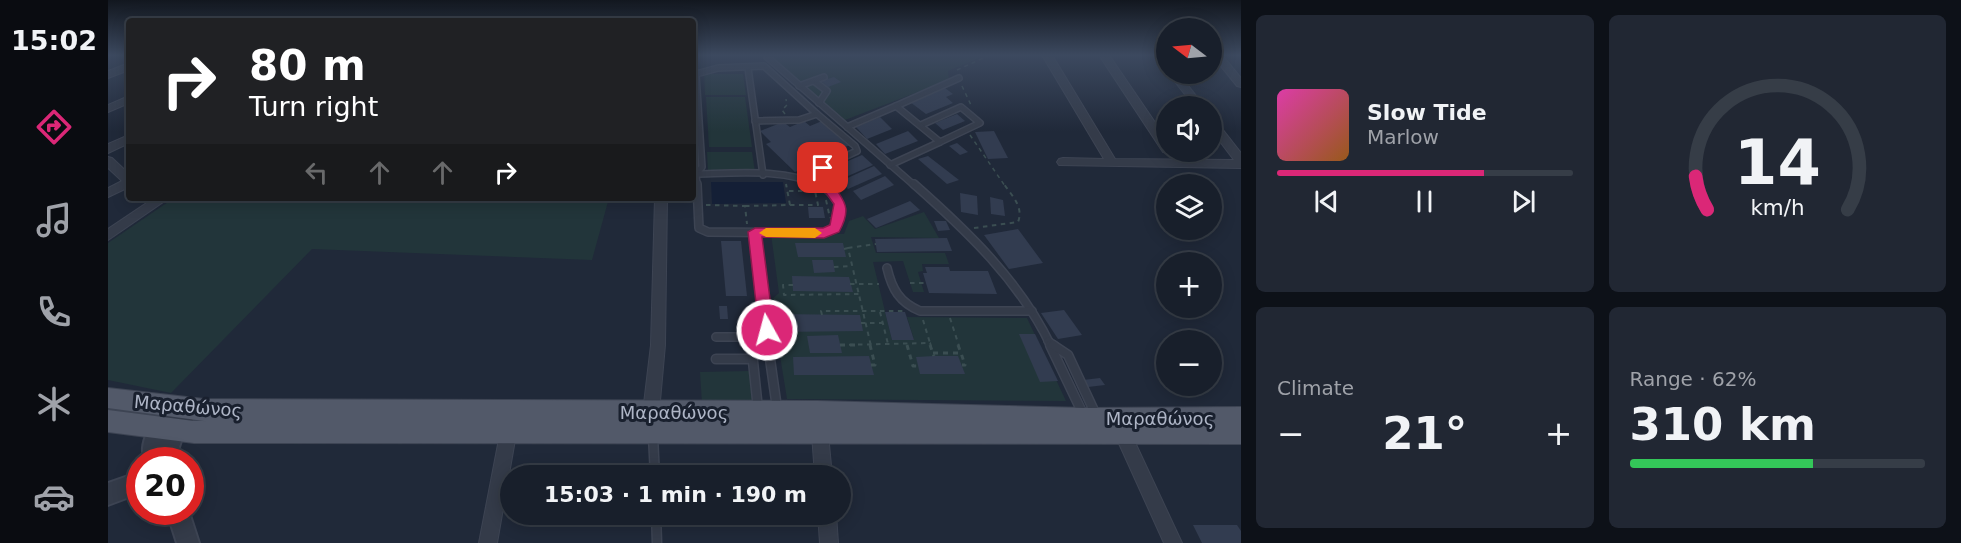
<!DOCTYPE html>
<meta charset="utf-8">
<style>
body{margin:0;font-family:"DejaVu Sans",sans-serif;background:#212733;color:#f1f3f6;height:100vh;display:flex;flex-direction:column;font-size:22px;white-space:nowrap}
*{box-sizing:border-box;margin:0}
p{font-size:20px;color:#9fa2a9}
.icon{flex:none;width:33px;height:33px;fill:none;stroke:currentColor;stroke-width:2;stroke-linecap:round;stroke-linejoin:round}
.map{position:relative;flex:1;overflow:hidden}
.side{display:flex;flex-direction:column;gap:15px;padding:15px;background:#0d1118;width:720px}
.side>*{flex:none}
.banner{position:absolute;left:18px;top:18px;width:570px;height:183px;border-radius:6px;box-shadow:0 3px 15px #0003,0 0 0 2px #363d47;background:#202124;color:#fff;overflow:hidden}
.needle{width:39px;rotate:286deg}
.controls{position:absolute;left:1048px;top:18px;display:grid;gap:12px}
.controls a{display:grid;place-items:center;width:66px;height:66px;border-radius:50%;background:#181f2b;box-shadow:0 3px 15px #0003,0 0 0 2px #363d47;font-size:30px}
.speed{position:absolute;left:18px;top:447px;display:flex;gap:12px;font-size:30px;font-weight:700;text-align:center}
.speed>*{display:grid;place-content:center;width:78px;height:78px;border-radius:50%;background:#181f2b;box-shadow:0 3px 15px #0003,0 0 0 2px #363d47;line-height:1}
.speed .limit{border:9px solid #d22;background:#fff;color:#111}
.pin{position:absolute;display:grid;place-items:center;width:51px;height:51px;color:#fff;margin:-26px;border-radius:12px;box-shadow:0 3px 9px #0006}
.me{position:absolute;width:66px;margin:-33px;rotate:353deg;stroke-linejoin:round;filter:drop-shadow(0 0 4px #0008)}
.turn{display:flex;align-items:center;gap:21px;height:126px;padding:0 24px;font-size:27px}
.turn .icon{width:78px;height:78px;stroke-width:2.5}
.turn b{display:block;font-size:42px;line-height:51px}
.lanes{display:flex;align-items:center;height:57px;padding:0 24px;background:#0003;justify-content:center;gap:30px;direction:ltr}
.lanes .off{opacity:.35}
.big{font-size:45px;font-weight:600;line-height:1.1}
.side .widget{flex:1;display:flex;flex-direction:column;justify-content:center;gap:9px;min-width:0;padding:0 21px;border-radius:9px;background:#212733}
.side .dial{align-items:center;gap:0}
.dial svg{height:156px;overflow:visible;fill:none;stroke:#363d47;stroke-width:7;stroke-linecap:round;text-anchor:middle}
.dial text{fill:#f1f3f6;stroke:none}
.song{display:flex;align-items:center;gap:18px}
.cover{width:72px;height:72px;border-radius:9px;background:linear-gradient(135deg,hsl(320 70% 55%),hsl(30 70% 35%))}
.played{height:6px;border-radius:3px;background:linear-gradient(90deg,#db2777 70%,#363d47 70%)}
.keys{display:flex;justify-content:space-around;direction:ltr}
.heat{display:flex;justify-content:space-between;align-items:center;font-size:33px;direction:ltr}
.charge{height:9px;border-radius:4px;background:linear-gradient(90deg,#34c759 62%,#363d47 0)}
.side .tiles{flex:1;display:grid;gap:15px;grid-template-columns:repeat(2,1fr)}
.trip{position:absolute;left:392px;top:465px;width:351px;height:60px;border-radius:30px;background:#181f2b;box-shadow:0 3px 15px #0003,0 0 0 2px #363d47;font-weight:600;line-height:60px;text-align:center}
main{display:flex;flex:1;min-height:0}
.tabs{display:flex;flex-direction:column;width:108px;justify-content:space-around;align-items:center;background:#0a0c11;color:#9fa2a9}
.tabs .icon{width:42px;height:42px}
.tabs .current{color:#db2777}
.tabs b{font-size:27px;color:#f1f3f6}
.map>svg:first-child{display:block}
</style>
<main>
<nav class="tabs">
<b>15:02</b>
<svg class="icon current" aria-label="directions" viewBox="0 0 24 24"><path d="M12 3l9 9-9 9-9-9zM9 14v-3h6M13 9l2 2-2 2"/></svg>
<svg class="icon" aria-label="music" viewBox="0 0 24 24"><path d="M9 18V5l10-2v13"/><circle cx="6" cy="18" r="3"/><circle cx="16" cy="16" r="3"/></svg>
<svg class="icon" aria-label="phone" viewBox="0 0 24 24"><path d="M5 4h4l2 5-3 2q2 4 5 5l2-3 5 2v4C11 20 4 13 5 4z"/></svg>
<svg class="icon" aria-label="climate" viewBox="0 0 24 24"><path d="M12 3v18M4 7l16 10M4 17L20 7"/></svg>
<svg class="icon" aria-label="car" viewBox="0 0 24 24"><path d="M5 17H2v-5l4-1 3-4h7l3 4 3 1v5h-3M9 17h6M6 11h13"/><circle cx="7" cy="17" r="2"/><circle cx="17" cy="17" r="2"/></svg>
</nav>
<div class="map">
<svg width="1133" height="543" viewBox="0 0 1133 543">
<rect width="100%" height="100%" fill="#202939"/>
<!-- green -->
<g fill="#22353a">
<polygon points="658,55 878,55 840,71 841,80 737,120 663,57"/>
<polygon points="596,74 635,74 638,95 597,95"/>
<polygon points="598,97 637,97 644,147 601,147"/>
<polygon points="599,152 644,152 647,172 600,172"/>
<polygon points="66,198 501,198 484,260 204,249 63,393 0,380 0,243"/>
<polygon points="816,212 831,238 763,237 768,253 837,253 841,264 814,264 815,271 810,272 816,292 805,292 795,261 765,262 784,340 806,340 799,317 919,318 958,401 679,399 663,300 671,293 663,234 736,234 741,221 755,216 767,229"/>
<polygon points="641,371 645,403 594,404 592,372"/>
</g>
<!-- water -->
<polygon fill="#141f36" points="603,182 675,182 678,203 604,204"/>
<!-- building -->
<g fill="#323c50">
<polygon points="726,77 733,82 720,87 713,81"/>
<polygon points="837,88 845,94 838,97 845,103 818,114 802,102"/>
<polygon points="849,114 857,121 835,130 827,123"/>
<polygon points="772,117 784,129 759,139 748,127"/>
<polygon points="696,121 702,126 714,121 742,145 715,156 719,160 687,172 658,144 663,142 652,131 675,122 682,127"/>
<polygon points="800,131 810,141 777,154 768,144"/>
<polygon points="886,131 900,158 880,159 867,132"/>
<polygon points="849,143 860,152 852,155 841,146"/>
<polygon points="754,155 765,165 731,180 721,169"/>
<polygon points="820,156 851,180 839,184 810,159"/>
<polygon points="766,166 774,174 740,189 733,181"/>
<polygon points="777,176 786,185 753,200 745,191"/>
<polygon points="852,193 869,196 870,215 853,212"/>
<polygon points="882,197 895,200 897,216 883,214"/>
<polygon points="802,201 812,210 768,228 759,219"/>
<polygon points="700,207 715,207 717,218 701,218"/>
<polygon points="826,221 838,221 842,230 830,231"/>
<polygon points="910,229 935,263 901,269 876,235"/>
<polygon points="839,238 844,251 769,252 767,239"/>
<polygon points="613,241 633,241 639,296 618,296"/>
<polygon points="687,243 735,243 738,257 690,257"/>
<polygon points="704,260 725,260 727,272 706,273"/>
<polygon points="817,267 841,267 842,271 880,271 889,294 821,293 815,273 819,273"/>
<polygon points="684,276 741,277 745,292 685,291"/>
<polygon points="611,306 619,306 620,319 612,319"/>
<polygon points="956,310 974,335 950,339 933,313"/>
<polygon points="777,312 797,312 806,340 784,340"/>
<polygon points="669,314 752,315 755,331 671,332"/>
<polygon points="911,334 927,334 950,381 932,382"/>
<polygon points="730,335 734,353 702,353 699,336"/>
<polygon points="761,356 766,375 686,375 685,357"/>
<polygon points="826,356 850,356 857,374 812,374 808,357"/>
<polygon points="992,378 997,385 980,387 975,380"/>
<polygon points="1085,525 1129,525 1133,531 1133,543 1094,543"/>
</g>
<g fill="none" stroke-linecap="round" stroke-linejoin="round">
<defs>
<g id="service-far2">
<polyline points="659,57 807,186"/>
<polyline points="640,68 655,175"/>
<polyline points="706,81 719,91 711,103"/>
<polyline points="691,86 716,77"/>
<polyline points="788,106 851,78"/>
<polyline points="813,125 853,107 872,123 832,142"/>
<polyline points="739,127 788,106 832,142 782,165"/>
<polyline points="715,168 714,173 719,186"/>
<polyline points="588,174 589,186"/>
<polyline points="588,174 594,167 588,74 610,68 656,66 709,114 691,120 647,121"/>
<path d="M588 174C628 173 677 168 714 186"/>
<polyline points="691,178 749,151 747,146 709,114"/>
</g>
<g id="service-far1">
<path d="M589 184 591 228 600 232 716 233 728 226C737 207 728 195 712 184"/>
<polyline points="719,184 721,190"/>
<path d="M806 184C859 231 912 281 943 346"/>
<polyline points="647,233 660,346"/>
<path d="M779 268C784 289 791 302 812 311H924"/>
<polyline points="608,337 642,337 643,346"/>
<polyline points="940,341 947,346"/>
</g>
<g id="service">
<polyline points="643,345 644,352"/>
<polyline points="942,345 975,414"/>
<polyline points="945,345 960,355 988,415"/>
<polyline points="661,352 669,408"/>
<polyline points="608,359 644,359"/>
<polyline points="650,409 644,352 661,352 660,345"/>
<polyline points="545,436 547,476"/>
<polyline points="548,514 549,543"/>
</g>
<g id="minor">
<polygon points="934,55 944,55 1007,159 1126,160 1104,131 1104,120 1108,121 1133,153 1133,168 951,165 949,162 951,159 955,158 996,159"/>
<polygon points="991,55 1001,55 1059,140 1059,152 1063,152 1055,152"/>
<polygon points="1047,55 1057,55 1059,68 1056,67"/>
<polygon points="1104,55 1114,55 1133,78 1133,87 1129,86"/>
<polygon points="21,63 21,70 0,78 0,71"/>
<polygon points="1061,74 1071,74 1096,106 1086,106"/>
<polygon points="21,96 21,103 0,112 0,105"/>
<polygon points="21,135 21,143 0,153 0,144"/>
<polygon points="0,157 4,158 21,174 21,187 0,197 0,188 14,181 0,168"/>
<polygon points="46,198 61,198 0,240 0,229"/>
<polygon points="547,198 559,198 557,345 551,412 549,417 543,419 537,417 535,412 543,345"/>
<polygon points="1012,420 1018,423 1074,543 1056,543 1004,428 1006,423"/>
<polygon points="400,426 406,429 408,434 389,543 371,543 392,434 394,429"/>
<polygon points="712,426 718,429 720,434 724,476 707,476 704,434 706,429"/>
<polygon points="710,514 728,514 730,543 712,543"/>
</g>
<g id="tertiary">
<path d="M59 412 67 416 75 412 82 415 85 421 73 441 67 460H37C30 445 43 418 59 412Z"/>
<polygon points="32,472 32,493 0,505 0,483"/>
<polygon points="59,512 81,512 91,543 69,543"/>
</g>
<polygon id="primary" points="0,388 96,399 710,401 977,408 1133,407 1133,444 86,443 0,432 0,410 86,421 703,423 96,421 0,408"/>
</defs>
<!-- service-far2 casing -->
<use href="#service-far2" stroke="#3d4453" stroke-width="8"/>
<!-- service-far1 casing -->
<use href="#service-far1" stroke="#3d4453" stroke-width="10"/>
<!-- service casing -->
<use href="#service" stroke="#3d4453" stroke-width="11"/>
<!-- minor casing -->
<use href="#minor" stroke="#3d4453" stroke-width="2"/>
<!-- tertiary casing -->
<use href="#tertiary" stroke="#3d4453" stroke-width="4"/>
<!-- primary casing -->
<use href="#primary" stroke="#3d4453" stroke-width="2"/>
<!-- path-far2 -->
<g stroke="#3b4e52" stroke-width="1.5" stroke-dasharray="4 4" stroke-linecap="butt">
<polyline points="849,70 882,55"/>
<polyline points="854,86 863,105"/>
<polyline points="677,114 674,110 679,105 678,99"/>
<polyline points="862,135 897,186"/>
</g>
<!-- path-far1 -->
<g stroke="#3b4e52" stroke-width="2" stroke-dasharray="4.5 4.5" stroke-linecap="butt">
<polyline points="681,191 702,191"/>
<polyline points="718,200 722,218"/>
<polyline points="598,205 637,206 639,224"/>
<polyline points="682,205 710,205 707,191"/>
<polyline points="637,206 682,205 678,184"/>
<path d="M866 228 910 222C916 207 904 196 896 184"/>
<polyline points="740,248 768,244"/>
<polyline points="736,249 740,248 763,346"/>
<polyline points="726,267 744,266"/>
<polyline points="802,283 818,283"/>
<polyline points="742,284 771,284"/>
<polyline points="685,285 675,285 676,295 751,294"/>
<polyline points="772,312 780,344"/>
<polyline points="714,315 713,311 795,311"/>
<polyline points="842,318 851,346"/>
<polyline points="815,320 822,343"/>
<polyline points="753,323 774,323"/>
<polyline points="732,345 822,343 823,346"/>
</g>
<!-- path -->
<g stroke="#3b4e52" stroke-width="3" stroke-dasharray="5 5" stroke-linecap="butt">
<polyline points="732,345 749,345"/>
<polyline points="762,345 767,365 763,365"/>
<polyline points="799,345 805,366 810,366"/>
<polyline points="822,345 826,356"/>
<polyline points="850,345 853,353"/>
<polyline points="825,353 853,353 857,365 854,365"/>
</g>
<!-- service-far2 -->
<use href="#service-far2" stroke="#343b49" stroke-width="5"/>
<!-- service-far1 -->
<use href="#service-far1" stroke="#343b49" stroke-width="7"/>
<!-- service -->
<use href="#service" stroke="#343b49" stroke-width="8"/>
<!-- minor -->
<use href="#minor" fill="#343b49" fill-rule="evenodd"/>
<!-- tertiary -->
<use href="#tertiary" fill="#343b49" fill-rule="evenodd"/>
<!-- primary -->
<use href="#primary" fill="#525969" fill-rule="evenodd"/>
</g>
<!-- sky -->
<linearGradient id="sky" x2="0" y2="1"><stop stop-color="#12171f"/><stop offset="0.42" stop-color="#3c495f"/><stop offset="1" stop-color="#3c495f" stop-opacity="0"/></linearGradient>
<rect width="1133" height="131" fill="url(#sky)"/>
<!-- route -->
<path fill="#db2777" stroke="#8e194d" stroke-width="1.5" d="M715 164 721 168C724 198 750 198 731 232L716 238 654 237 666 330 664 335H654L651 330 640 232 647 228H715L722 225 726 204 710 182 709 168Z"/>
<!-- slow -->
<polygon fill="#f59e0b" points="658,228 707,228 714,233 707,238 658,237 651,233"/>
<g text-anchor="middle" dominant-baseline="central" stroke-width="6" stroke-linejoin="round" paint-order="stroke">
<!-- street labels -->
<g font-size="18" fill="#aeb5c6" stroke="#19202e">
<text transform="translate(80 406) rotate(5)">Μαραθώνος</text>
<text x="566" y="412">Μαραθώνος</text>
<text x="1052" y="418">Μαραθώνος</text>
</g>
</g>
</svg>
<div class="controls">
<a><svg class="needle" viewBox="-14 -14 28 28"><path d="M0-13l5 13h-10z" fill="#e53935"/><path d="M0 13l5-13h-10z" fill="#9fa2a9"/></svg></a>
<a><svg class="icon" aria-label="sound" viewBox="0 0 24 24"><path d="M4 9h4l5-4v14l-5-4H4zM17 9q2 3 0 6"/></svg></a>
<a><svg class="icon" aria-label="layers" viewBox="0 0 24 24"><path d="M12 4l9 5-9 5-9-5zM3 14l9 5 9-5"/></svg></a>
<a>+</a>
<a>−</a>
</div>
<div class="speed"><div class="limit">20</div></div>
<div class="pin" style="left:715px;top:168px;background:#d93025"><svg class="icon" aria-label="arrive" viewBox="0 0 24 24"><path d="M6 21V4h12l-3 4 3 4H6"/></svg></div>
<svg class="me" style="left:659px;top:330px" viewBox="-20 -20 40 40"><circle r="17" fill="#db2777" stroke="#fff" stroke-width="3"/><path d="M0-11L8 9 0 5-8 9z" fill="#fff"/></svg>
<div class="trip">15:03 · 1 min · 190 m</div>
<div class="banner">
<div class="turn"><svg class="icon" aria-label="right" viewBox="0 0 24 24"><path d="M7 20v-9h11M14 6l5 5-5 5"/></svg><div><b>80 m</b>Turn right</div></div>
<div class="lanes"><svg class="icon off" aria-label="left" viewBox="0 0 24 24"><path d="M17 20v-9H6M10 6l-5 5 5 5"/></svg><svg class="icon off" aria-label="ahead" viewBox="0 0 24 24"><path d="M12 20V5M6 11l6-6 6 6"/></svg><svg class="icon off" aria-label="ahead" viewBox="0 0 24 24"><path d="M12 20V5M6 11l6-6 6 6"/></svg><svg class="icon" aria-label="right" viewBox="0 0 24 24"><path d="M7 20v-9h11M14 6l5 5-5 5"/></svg></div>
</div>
</div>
<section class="side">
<div class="tiles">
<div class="widget">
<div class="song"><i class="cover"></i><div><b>Slow Tide</b><p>Marlow</p></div></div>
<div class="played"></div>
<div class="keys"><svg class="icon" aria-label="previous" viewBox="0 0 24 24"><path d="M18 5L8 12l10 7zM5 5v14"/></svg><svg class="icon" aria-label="pause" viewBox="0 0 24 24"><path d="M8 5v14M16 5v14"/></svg><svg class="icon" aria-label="next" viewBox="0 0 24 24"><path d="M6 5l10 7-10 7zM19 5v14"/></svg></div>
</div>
<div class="widget dial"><svg viewBox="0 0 100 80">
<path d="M14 69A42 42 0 1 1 86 69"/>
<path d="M14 69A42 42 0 0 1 8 52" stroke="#db2777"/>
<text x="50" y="56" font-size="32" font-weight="700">14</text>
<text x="50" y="72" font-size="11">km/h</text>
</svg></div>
<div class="widget"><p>Climate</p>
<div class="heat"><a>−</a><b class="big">21°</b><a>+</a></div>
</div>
<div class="widget"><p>Range · 62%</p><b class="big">310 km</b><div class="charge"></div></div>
</div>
</section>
</main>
